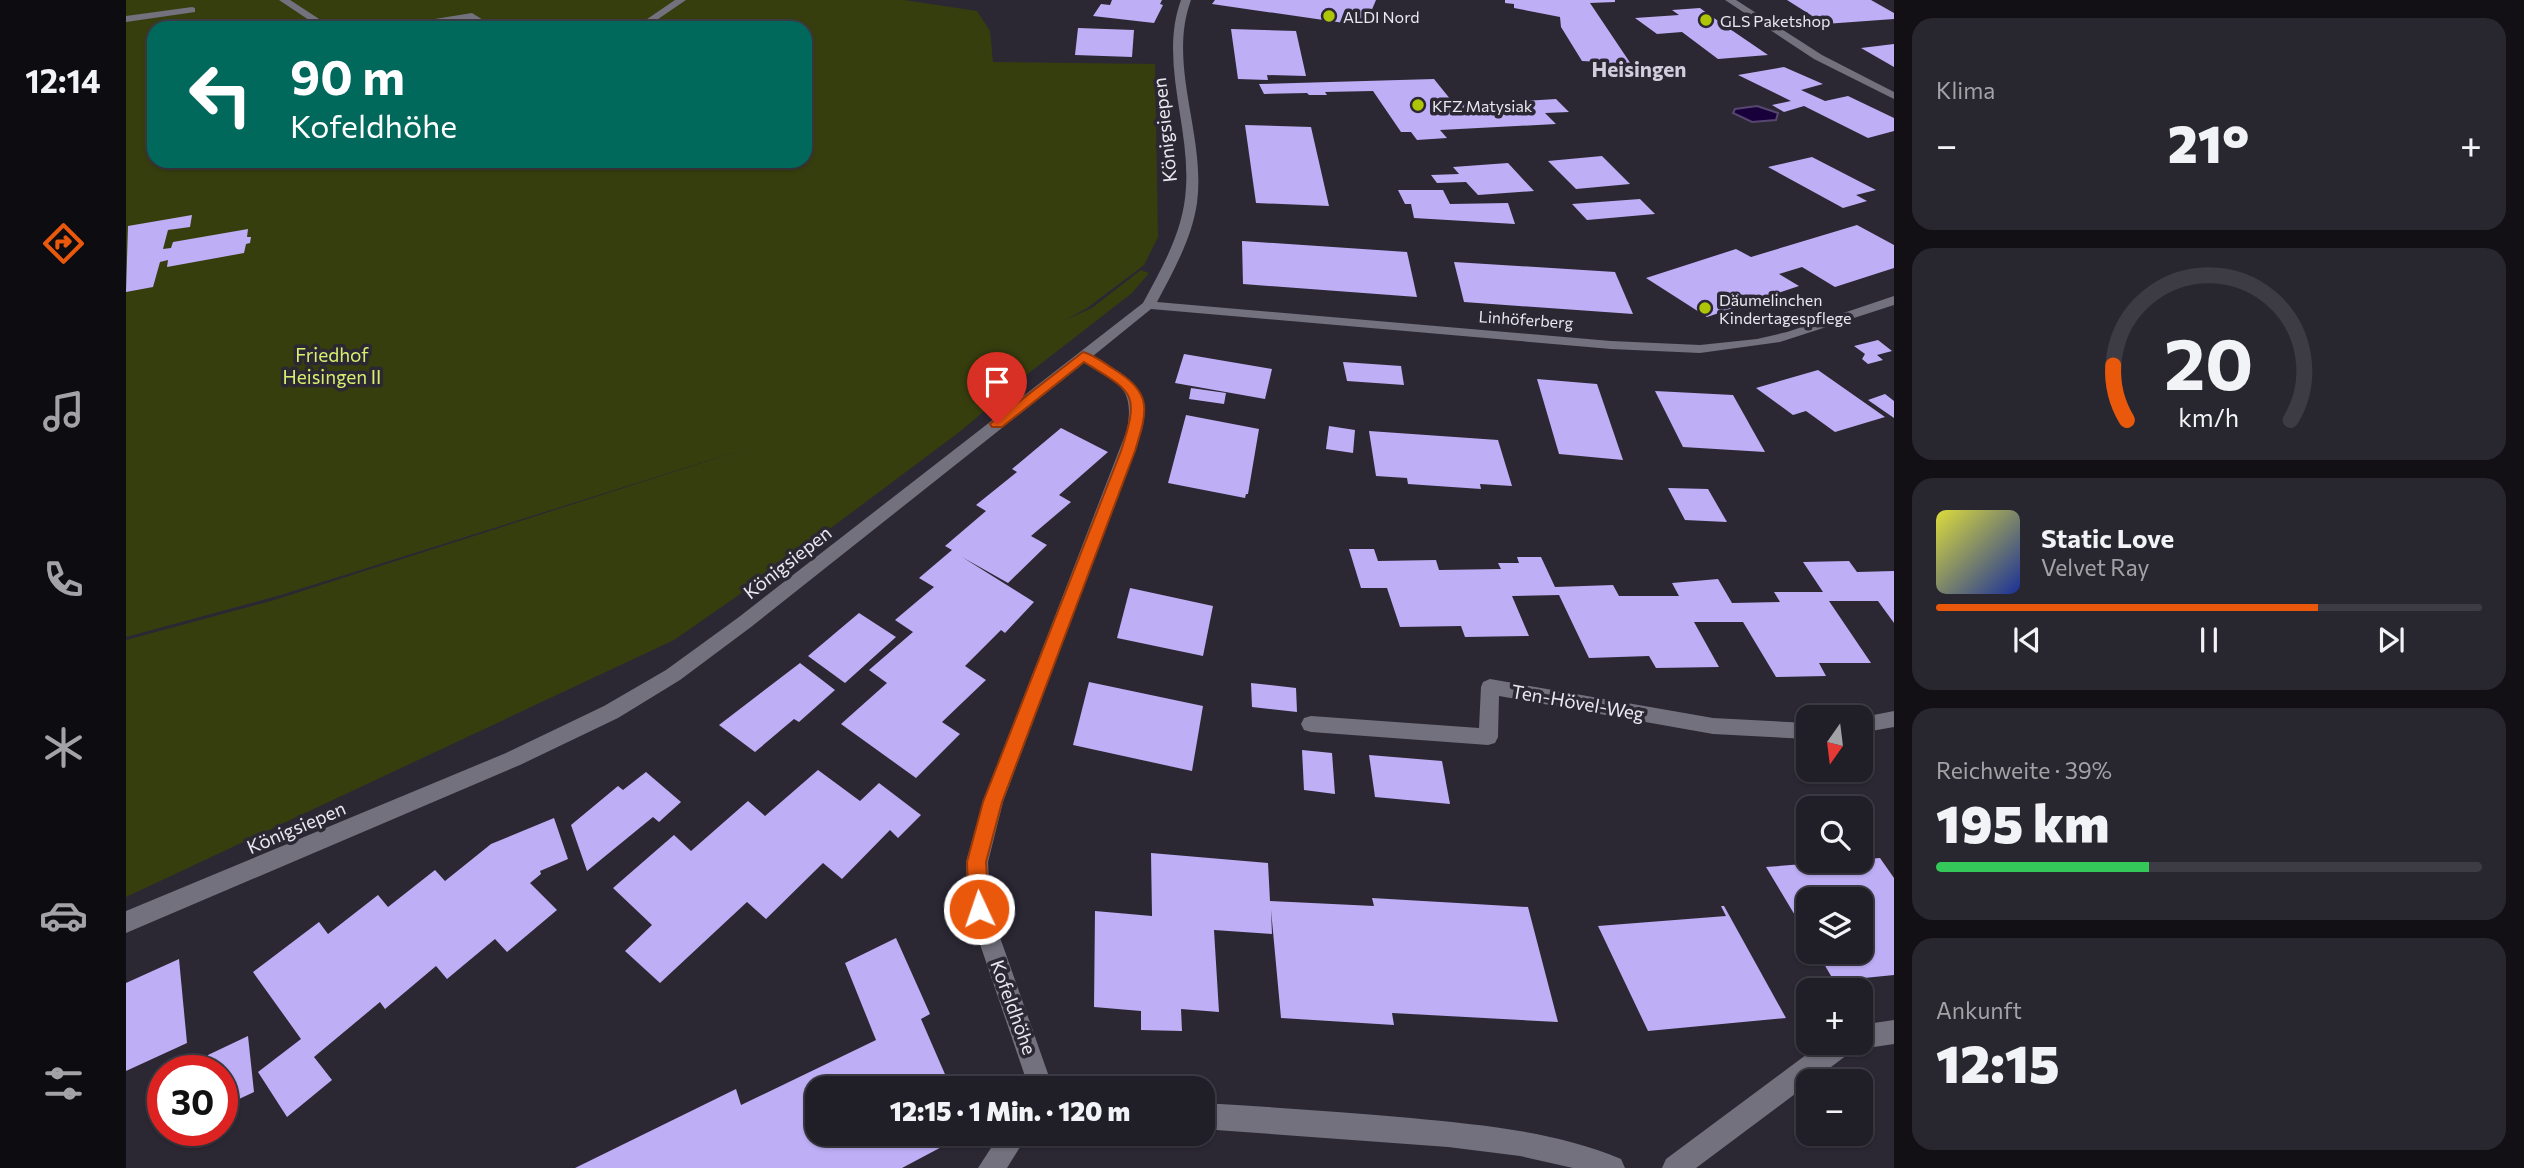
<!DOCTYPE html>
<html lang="de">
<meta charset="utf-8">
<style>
body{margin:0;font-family:Commissioner,sans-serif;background:#28272f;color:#f1f3f6;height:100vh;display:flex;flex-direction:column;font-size:26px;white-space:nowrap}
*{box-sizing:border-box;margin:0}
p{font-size:23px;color:#a2a2a7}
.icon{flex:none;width:38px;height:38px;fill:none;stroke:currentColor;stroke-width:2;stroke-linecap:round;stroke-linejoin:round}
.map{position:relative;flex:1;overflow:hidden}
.panel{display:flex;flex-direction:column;gap:18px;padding:18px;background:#121015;width:630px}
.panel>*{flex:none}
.banner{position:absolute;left:21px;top:21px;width:665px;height:147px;border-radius:21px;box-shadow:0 2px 5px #0004,0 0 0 2px #3d3c44;background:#00695c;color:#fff;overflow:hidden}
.needle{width:46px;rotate:194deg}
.buttons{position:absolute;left:1670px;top:705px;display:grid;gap:14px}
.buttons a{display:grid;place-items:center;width:77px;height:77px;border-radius:14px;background:#201e27;box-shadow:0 2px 5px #0004,0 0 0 2px #3d3c44;font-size:35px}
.speed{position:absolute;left:21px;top:1055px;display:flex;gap:14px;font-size:35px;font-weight:700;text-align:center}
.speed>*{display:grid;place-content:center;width:91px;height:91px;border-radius:50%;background:#201e27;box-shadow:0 2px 5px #0004,0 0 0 2px #3d3c44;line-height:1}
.speed .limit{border:10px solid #d22;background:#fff;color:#111}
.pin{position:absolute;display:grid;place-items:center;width:60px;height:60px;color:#fff;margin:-72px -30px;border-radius:50% 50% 50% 0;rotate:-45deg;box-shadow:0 0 7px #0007}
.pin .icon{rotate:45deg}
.me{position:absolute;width:77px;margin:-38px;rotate:357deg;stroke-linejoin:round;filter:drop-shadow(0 0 5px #0008)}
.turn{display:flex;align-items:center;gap:24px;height:147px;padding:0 28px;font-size:32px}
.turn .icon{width:91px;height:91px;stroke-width:2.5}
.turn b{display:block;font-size:49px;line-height:60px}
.big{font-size:52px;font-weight:800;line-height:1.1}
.panel .card{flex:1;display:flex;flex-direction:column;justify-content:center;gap:10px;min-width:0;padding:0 24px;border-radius:21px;background:#28272f}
.panel .dial{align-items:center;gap:0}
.dial svg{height:182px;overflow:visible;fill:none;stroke:#3d3c44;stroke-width:7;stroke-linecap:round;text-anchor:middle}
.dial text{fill:#f1f3f6;stroke:none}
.song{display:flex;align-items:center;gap:21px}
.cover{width:84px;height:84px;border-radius:10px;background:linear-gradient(135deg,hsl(60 70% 55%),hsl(230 70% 35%))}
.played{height:7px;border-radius:4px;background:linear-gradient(90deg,#ea580c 70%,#3d3c44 70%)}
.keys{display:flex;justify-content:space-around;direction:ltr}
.heat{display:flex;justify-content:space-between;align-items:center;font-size:38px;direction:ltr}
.charge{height:10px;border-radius:5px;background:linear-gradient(90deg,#34c759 39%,#3d3c44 0)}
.trip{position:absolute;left:679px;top:1076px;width:410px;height:70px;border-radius:21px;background:#201e27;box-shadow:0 2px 5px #0004,0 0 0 2px #3d3c44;font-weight:800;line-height:70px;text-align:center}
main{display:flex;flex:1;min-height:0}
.tabs{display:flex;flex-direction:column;width:126px;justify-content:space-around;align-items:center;background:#0d0c10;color:#a2a2a7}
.tabs .icon{width:49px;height:49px}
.tabs .selected{color:#ea580c}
.tabs b{font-size:32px;color:#f1f3f6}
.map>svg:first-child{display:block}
</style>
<main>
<nav class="tabs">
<b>12:14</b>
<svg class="icon selected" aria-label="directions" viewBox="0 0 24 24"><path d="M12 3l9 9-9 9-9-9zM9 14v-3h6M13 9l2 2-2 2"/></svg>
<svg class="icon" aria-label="music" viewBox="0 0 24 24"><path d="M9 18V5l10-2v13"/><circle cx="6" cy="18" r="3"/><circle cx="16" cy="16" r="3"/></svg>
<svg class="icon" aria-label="phone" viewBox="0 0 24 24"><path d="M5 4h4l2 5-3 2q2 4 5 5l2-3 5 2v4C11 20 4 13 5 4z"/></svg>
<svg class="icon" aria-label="climate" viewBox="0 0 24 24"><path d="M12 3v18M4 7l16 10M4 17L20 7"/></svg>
<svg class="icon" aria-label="car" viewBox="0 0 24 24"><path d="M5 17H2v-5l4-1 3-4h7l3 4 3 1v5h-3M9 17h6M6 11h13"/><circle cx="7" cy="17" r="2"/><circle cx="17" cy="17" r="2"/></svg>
<svg class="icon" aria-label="filters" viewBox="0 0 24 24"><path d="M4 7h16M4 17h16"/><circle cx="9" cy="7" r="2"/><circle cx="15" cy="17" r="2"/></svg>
</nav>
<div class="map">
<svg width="1768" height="1168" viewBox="0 0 1768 1168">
<rect width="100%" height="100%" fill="#2b2834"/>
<!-- green -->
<path fill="#373e0e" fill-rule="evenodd" d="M0 0H778L851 11 864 31 867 62 1029 64 1032 237 1018 265 961 308 939 320 966 308 1015 270 1023 273 1006 293 899 376 836 430 646 572 548 640 0 897V640L145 601 641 442 155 595 0 637ZM28 28H679V161H28Z"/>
<!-- water -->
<polygon fill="#18013a" stroke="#574670" stroke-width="2" points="1631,106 1652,113 1650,120 1626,122 1607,113 1609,109"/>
<!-- building -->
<g fill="#beaef5">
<polygon points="986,0 1036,0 1034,4 1037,5 1028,23 967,16 975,4 984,5"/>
<polygon points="1089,0 1250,0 1239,26 1086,4"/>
<polygon points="1379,0 1489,0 1489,2 1464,3 1509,70 1483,72 1476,62 1456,61 1435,27 1434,17 1388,8 1388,4 1379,3"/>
<polygon points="1661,0 1745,0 1768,13 1768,19 1699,24"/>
<polygon points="1574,8 1582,14 1642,55 1592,59 1556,32 1531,34 1509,18 1553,15 1546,10"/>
<polygon points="952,28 1008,30 1006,57 949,55"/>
<polygon points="1105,29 1170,31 1180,76 1141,75 1142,80 1112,79"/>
<polygon points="1768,44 1768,67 1735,48"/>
<polygon points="1658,67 1697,84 1675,90 1699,101 1722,96 1768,118 1768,131 1742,138 1678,106 1658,112 1646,105 1665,101 1612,75"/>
<polygon points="1308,79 1329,105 1430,99 1443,112 1419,113 1430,124 1314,130 1321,138 1291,140 1285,132 1275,132 1247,91 1199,92 1201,95 1183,95 1181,93 1138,94 1133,84"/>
<polygon points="1119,125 1185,127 1203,206 1130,203"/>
<polygon points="1476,156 1504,184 1450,189 1422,161"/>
<polygon points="1686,157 1750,190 1730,195 1741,201 1717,208 1642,167"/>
<polygon points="1382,163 1408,191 1352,195 1340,182 1311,183 1305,175 1333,174 1327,167"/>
<polygon points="1272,190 1317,190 1324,204 1382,203 1389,224 1288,218 1285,204 1279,204"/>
<polygon points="1514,199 1529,214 1461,220 1446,204"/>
<polygon points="66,215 64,227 42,230 37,249 45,248 47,242 122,229 121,237 125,237 124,243 120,244 118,253 41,267 42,260 34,262 27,287 0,292 2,226"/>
<polygon points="1731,225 1768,245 1768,268 1709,287 1676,267 1653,274 1673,286 1581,317 1520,278 1610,249 1625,257"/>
<polygon points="1116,241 1281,252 1291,297 1117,284"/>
<polygon points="1328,262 1489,272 1507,314 1338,302"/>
<polygon points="1752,340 1766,351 1751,355 1757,360 1742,364 1736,359 1739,354 1728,346"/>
<polygon points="1058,354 1146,369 1139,399 1049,383"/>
<polygon points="1217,362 1275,366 1278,385 1221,381"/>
<polygon points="1692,370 1759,417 1709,432 1680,411 1667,415 1630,388"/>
<polygon points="1411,379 1471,384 1497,460 1433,454"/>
<polygon points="1065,388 1100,393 1098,404 1063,399"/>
<polygon points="1529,391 1607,395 1639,452 1557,447"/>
<polygon points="1759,394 1768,401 1768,418 1742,400"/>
<polygon points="1060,415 1133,429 1122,494 1120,494 1119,498 1042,483"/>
<polygon points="1203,426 1229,430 1227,453 1200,449"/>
<polygon points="935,428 982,452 933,495 945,502 905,536 921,545 882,583 836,557 908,602 879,633 875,630 839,666 860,680 816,722 834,734 790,778 715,724 761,683 743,670 787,632 769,620 808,587 793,578 826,550 819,546 860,511 850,505 891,472 886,469"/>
<polygon points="1243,431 1372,440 1386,486 1354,484 1355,489 1282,484 1281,478 1250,476"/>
<polygon points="1542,488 1582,489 1601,522 1559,520"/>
<polygon points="1223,549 1248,549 1252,561 1310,560 1313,570 1375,569 1372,563 1393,563 1391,557 1415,557 1429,587 1487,585 1493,596 1553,596 1546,583 1592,579 1606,603 1654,602 1648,592 1697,592 1677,562 1723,561 1731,572 1768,571 1768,623 1752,601 1703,601 1745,663 1693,663 1700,676 1650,677 1617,622 1568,622 1593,667 1530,668 1523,656 1463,658 1433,595 1386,596 1403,636 1339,637 1335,626 1274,627 1261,588 1235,588"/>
<polygon points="1004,588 1087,606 1077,656 991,638"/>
<polygon points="733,613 770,637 719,683 682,656"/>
<polygon points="674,663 709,690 673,722 668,719 629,752 593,725"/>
<polygon points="963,682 1077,706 1066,771 947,745"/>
<polygon points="1125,683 1170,688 1171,712 1126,707"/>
<polygon points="1176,750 1206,753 1209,794 1178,790"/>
<polygon points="1243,755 1316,761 1324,804 1249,797"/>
<polygon points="692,770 734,801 753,783 795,815 772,838 764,830 716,879 697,863 640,919 621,902 534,983 499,951 526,925 487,888 548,835 565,851 622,801 639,816"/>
<polygon points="520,772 555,802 533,822 527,817 461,871 445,825 492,786 497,790"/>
<polygon points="428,818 442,859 414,871 415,874 404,883 431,910 381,952 369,939 321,979 310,966 259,1009 254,1002 188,1057 206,1080 161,1117 132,1072 175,1039 127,972 193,922 202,934 252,895 262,907 309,870 319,881 365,844"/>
<polygon points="1025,853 1142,863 1144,901 1248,906 1246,898 1402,907 1432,1022 1266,1013 1268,1025 1155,1018 1145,910 1146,934 1088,930 1093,1012 1055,1009 1056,1031 1015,1030 1015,1011 968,1007 969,911 1026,916"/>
<polygon points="1754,858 1768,878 1768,975 1708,981 1691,952 1734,952 1734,900 1682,900 1682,937 1640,867"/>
<polygon points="1595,906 1598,906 1660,1018 1522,1031 1472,926 1600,916"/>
<polygon points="770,938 804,1014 795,1019 825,1088 691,1088 691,1134 840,1134 776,1168 449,1168 610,1089 615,1105 750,1040 719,963"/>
<polygon points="53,959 61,1043 0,1071 0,983"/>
<polygon points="122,1036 128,1092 96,1107 96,1071 83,1071 82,1055"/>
</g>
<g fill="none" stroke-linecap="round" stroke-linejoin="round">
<!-- service -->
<g fill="#73717e" fill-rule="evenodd">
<polygon points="153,0 164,0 207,28 195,28"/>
<polygon points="549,0 560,0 519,28 508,28"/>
<polygon points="66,7 69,8 69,12 0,22 0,16"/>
<polygon points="346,13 370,28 358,28 344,19 279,28 253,28"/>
<polygon points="1768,1020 1768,1044 1734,1049 1727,1046 1725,1052 1570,1168 1536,1168 1540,1159 1696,1043 1734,1043 1734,1025"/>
</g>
<!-- minor -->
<g fill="#73717e" fill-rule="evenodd">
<path d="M1055 0H1065C1041 65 1080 135 1071 203 1066 238 1048 270 1031 302L1485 341 1574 345 1631 339 1661 332 1768 296V305L1654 342 1574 353 1485 349 1025 309 967 356C1001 377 1024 384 1016 430L877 802 862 862 864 909 927 1088H903L842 909 840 862 857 802 1001 430C1009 386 992 383 958 363L625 627 554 680 492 718 394 765 0 933V911L380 753 478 706 540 670 613 617 1017 303C1037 266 1058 230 1060 187 1064 125 1033 60 1055 0Z"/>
<polygon points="1599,0 1610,0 1696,55 1768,92 1768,99 1688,59"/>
<polygon points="1364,679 1587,718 1682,723 1682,739 1587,734 1373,696 1372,737 1369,743 1362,745 1185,732 1178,730 1175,724 1178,718 1185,716 1353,728 1355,687 1357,682"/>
<polygon points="1768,711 1768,727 1734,733 1732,718"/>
<path d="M1076 1103C1146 1107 1216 1112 1285 1118 1356 1125 1429 1131 1495 1159L1499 1168H1447L1394 1156 1322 1147 1076 1129Z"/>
<polygon points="874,1134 902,1134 881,1168 852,1168"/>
</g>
</g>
<!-- route -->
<path fill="#ea580c" stroke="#983908" stroke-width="2" d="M957 352C968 355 977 362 986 368 1027 393 1022 409 1009 451L876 802 860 862 863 909 860 916 853 918 845 916 843 909 841 862 857 802 995 451C1014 392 1008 393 958 362L876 427H866L864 424Z"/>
<!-- markers -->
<g fill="#afc507" stroke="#2b2834" stroke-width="2.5">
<circle cx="1203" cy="16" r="7"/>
<circle cx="1580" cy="20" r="7"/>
<circle cx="1292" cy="105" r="7"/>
<circle cx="1579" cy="308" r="7"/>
</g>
<g text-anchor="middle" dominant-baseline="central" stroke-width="7" stroke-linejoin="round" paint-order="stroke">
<!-- far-poi labels -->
<g font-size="16" fill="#e9e7ef" stroke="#2b2834" text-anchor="start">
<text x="1217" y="16">ALDI Nord</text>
<text x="1594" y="20">GLS Paketshop</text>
<text x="1306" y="105">KFZ Matysiak</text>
<text x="1593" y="299">Däumelinchen<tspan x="1593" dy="18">Kindertagespflege</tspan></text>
</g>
<!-- far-street labels -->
<g font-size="16" fill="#e9e7ef" stroke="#2b2834">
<text transform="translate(1400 319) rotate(4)">Linhöferberg</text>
</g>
<!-- street labels -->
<g font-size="19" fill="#e9e7ef" stroke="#2b2834">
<text transform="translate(1038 130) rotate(-96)">Königsiepen</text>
<text transform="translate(661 562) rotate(-38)">Königsiepen</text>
<text transform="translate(1452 702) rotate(10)">Ten-Hövel-Weg</text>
<text transform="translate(170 827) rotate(-23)">Königsiepen</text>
<text transform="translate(888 1007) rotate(70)">Kofeldhöhe</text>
</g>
<!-- park labels -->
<g font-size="19" fill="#d9ef6e" stroke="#2b2834">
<text x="206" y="354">Friedhof<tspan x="206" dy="22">Heisingen II</tspan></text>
</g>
<!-- far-district labels -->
<g font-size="21" font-weight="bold" fill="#d1cedd" stroke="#2b2834">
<text x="1513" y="68">Heisingen</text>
</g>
</g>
</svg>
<div class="buttons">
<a><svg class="needle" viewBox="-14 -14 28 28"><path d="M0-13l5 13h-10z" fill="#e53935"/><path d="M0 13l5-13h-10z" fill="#a2a2a7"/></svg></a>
<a><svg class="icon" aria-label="search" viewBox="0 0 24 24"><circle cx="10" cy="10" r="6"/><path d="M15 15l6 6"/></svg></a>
<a><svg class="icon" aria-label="layers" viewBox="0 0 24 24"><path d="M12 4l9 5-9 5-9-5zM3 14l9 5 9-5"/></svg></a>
<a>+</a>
<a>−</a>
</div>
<div class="speed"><div class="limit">30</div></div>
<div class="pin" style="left:871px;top:424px;background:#d93025"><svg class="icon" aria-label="arrive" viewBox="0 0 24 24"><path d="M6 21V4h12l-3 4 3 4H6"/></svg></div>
<svg class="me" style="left:853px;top:909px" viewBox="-20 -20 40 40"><circle r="17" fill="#ea580c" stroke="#fff" stroke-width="3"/><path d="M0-11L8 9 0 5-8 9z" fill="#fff"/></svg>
<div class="trip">12:15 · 1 Min. · 120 m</div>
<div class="banner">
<div class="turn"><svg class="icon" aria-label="left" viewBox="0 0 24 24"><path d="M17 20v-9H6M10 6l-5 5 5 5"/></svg><div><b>90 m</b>Kofeldhöhe</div></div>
</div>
</div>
<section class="panel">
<div class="card"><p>Klima</p>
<div class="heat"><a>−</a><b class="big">21°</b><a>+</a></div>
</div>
<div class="card dial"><svg viewBox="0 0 100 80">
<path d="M14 69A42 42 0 1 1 86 69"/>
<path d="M14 69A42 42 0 0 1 8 45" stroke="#ea580c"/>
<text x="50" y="56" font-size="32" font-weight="700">20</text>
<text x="50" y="72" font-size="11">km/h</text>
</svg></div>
<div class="card">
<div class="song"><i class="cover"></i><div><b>Static Love</b><p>Velvet Ray</p></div></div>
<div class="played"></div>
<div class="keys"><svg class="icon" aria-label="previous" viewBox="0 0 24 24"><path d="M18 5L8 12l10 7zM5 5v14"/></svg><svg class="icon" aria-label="pause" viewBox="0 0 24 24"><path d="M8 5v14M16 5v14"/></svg><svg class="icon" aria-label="next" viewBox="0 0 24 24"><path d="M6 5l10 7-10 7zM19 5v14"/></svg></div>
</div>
<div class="card"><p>Reichweite · 39%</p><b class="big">195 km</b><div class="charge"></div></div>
<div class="card"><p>Ankunft</p><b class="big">12:15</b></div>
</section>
</main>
